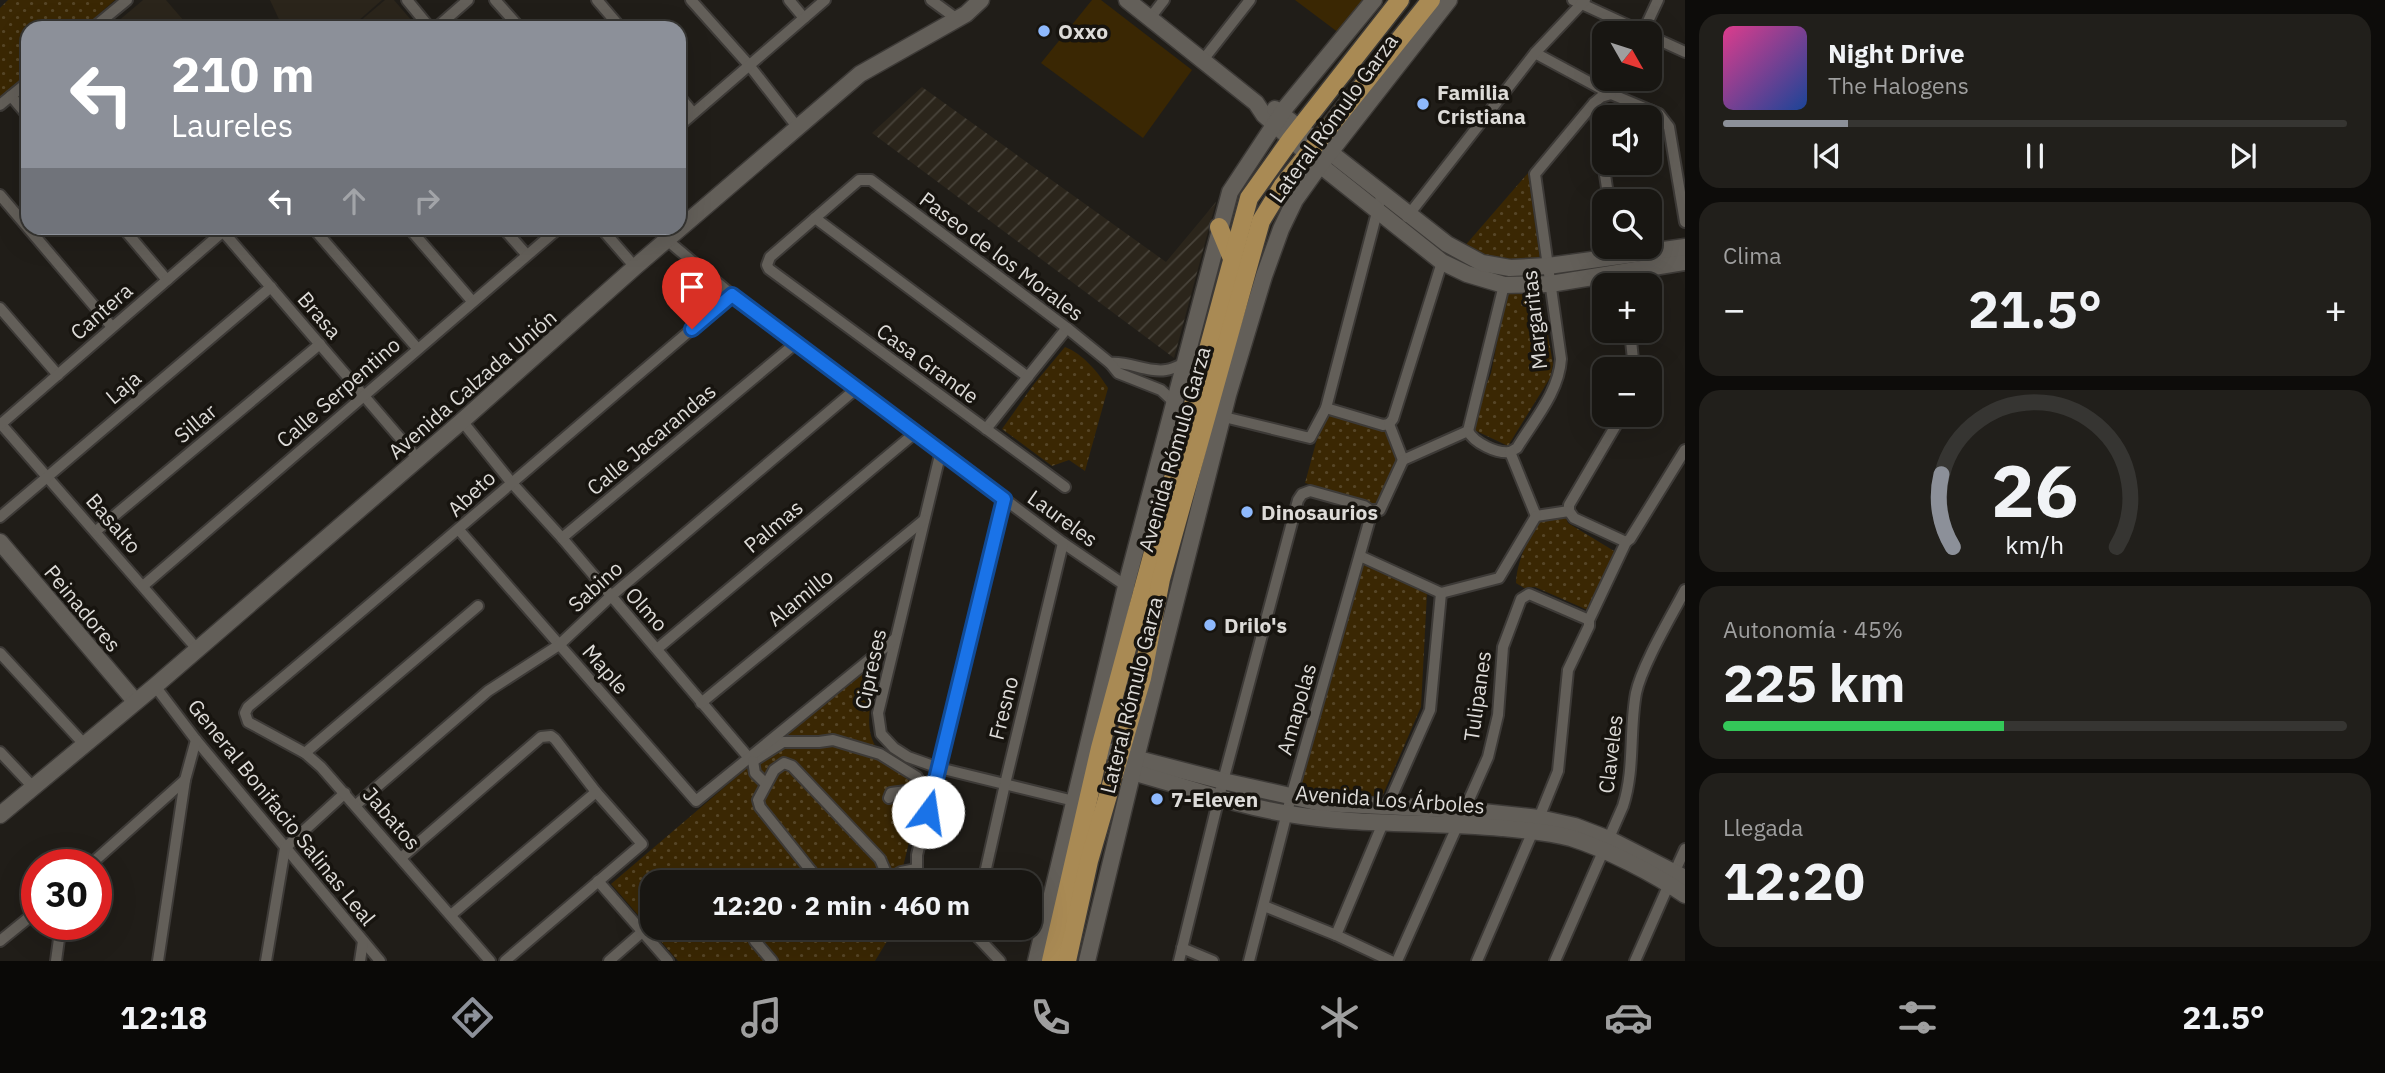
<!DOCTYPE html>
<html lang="es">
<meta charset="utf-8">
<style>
body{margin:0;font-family:"IBM Plex Sans",sans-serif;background:#211f1b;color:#f1f3f6;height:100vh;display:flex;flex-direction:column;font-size:26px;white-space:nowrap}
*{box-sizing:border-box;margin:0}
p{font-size:23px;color:#9f9f9f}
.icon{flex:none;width:38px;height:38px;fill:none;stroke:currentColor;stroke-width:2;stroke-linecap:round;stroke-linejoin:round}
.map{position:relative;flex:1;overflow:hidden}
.details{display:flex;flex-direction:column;gap:14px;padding:14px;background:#0d0c0a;width:700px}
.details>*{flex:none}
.guide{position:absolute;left:21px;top:21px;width:665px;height:214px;border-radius:21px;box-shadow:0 7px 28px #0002,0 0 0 2px #363532;background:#8c9099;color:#fff;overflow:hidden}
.needle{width:46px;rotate:129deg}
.fabs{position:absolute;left:1592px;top:21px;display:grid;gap:14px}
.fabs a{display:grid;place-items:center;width:70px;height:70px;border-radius:14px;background:#181612;box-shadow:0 7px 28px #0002,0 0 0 2px #363532;font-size:35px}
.speed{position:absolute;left:21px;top:849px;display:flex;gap:14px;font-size:35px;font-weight:700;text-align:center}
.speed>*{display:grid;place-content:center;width:91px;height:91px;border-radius:50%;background:#181612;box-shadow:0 7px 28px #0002,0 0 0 2px #363532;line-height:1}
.speed .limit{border:10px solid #d22;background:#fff;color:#111}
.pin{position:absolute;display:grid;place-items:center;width:60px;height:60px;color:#fff;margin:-72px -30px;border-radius:50% 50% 50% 0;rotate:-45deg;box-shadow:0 0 7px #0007}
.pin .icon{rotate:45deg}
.me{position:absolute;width:77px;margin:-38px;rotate:14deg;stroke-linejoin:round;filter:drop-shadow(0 0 5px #0008)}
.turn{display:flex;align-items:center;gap:24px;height:147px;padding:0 35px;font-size:32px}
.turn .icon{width:91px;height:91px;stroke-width:2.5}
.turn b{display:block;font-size:49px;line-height:60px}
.lanes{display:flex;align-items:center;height:66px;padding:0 35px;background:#0003;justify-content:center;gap:35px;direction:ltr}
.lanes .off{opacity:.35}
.big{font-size:52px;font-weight:700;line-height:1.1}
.details .widget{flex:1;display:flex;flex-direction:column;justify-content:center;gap:10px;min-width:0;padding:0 24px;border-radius:21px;background:#211f1b}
.details .dial{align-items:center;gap:0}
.dial svg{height:182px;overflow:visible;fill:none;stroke:#363532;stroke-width:7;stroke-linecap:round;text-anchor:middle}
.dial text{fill:#f1f3f6;stroke:none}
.song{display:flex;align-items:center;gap:21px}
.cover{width:84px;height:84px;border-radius:10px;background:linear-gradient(135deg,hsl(330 70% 55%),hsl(220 70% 35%))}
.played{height:7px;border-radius:4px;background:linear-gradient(90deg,#8c9099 20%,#363532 20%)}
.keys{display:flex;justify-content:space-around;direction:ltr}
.heat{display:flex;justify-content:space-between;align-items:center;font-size:38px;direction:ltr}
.charge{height:10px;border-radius:5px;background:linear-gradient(90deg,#34c759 45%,#363532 0)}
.trip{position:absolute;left:640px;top:870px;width:402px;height:70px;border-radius:21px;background:#181612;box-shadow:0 7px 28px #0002,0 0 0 2px #363532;font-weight:700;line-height:70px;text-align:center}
.dock{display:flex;height:112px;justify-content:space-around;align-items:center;background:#0a0907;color:#9f9f9f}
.dock .icon{width:49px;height:49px}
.dock .current{color:#8c9099}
.dock b{font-size:32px;color:#f1f3f6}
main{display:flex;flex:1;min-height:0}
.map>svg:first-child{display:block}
</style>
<main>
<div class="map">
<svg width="1685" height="961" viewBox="0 0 1685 961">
<defs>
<pattern id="industrial-furrows" width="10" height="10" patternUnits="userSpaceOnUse" patternTransform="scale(1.75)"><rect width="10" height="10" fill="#2b251b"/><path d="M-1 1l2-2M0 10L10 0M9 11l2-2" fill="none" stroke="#49443b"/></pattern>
<pattern id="park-dots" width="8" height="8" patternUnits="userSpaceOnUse" patternTransform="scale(1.75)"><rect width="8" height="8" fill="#3a2703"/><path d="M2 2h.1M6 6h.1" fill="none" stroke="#564627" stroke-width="1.8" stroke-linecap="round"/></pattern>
</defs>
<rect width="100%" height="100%" fill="#201d18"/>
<!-- built -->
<g fill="#2b251b">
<polygon points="143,0 166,0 190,28 110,28"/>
<polygon points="270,0 382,0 350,28 283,28"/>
<polygon points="385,0 394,0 418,28 352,28"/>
</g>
<!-- industrial -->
<polygon fill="url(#industrial-furrows)" points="922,87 1166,262 1216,202 1174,358 872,133"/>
<!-- grass -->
<g fill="#3a2703">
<polygon points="1092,0 1101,0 1192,70 1143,138 1041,63"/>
<polygon points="1295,0 1363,0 1339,33"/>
</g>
<!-- park -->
<g fill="url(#park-dots)">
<polygon points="8,0 115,0 83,28 28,28 28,75 0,99 0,8"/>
<polygon points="1528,173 1540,259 1503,262 1463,248"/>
<polygon points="1540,289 1553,364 1550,378 1508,446 1470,428 1491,373 1507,292"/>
<path d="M1065 347C1083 354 1098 372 1108 388L1085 471 1069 460 1052 466 1002 429 1034 384Z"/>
<polygon points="1324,413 1389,433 1399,462 1379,509 1370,502 1305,483"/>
<path d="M1564 514 1568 523 1619 554 1592 612 1535 587 1524 588 1516 583C1517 560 1528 541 1537 521Z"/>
<polygon points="1360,563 1427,593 1421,707 1382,797 1300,789"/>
<path d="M882 655C875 689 853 738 890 760 901 767 914 771 925 776L902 871 912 882H653V928H895L875 961H678L611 884 876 658Z"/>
</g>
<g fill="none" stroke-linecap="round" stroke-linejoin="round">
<defs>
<g id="street">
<polyline points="407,0 430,28"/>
<polyline points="495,0 520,28"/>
<polyline points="597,0 621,28"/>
<polyline points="691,0 749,65 798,128"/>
<polyline points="789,0 804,18"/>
<polyline points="931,0 957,19"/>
<polyline points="1573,0 1645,33"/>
<polyline points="1150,18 1164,0"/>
<polyline points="93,28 127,0"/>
<polyline points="436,28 468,0"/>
<polyline points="1643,32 1658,0"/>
<polyline points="1650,36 1685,52"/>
<polyline points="1535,53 1611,94 1659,114 1669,127 1685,222"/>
<polyline points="1203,60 1250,0"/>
<polyline points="11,96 28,116"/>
<polyline points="679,96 693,113"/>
<polyline points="1594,103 1609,201"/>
<polyline points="0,105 28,82"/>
<polyline points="679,126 825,0"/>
<polyline points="0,195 112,327"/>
<polyline points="1407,217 1535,53 1585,0"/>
<polyline points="815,218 1028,377"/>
<polyline points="123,228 167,280"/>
<polyline points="220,228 418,459"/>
<polyline points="313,228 417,348"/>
<polyline points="409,228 472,301"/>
<polyline points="503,228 526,254"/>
<polyline points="601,228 635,267"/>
<polyline points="667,240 732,295 1063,543 1129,588"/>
<polyline points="1621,274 1623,285"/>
<polyline points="0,308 58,375"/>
<polyline points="1630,331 1634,369"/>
<path d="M1110 363C1129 361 1147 373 1166 370 1174 369 1180 365 1187 362"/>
<polyline points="1326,408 1383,425 1389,424"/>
<polyline points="1224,417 1310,438 1326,408 1382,193"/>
<polyline points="462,421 511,482 562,538 749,758 753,761 783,742 819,742 833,740 880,754 917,777 919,782 914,790 891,793 889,798"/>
<polyline points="0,423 197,649"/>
<polyline points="1,424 227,228"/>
<polyline points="1389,424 1393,419 1442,262"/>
<polyline points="1389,424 1403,460"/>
<polyline points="986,429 1067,328"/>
<polyline points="1468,431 1504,285"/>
<path d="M1468 431C1474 443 1497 454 1510 452"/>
<polyline points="941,451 878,713 881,734 894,748 908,757 939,768 1074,801"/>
<path d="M1510 452 1517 448C1534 420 1559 392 1561 359L1535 174 1594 103 1601 97 1611 94"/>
<polyline points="1510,452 1536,516"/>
<polyline points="1403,460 1468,431"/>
<polyline points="1065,487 769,269 767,265 770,257 859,180 871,180 1067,328 1110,363 1118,373 1161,390 1177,405"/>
<polyline points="1569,511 1569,505 1622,415"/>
<polyline points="1569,511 1574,518 1626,542"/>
<polyline points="1536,516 1569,511"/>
<polyline points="0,517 271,287"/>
<polyline points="459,530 696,801 895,639"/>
<polyline points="96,531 320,344"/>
<polyline points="562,538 796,343"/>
<polyline points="1360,556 1441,593"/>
<polyline points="143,586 559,228"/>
<polyline points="1441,593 1499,578 1536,516"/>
<polyline points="657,649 915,433"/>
<polyline points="0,653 83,743"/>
<polyline points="155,686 196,740 380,961"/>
<polyline points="701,703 924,520"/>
<polyline points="0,752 33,787"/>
<polyline points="305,753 478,606"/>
<polyline points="753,761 755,773 766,784"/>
<polyline points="356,805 488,691 559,645 610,597 857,388"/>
<polyline points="1387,807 1430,710 1441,593"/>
<polyline points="1539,818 1558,771 1568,670 1589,626 1589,620 1626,542 1630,539 1685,450"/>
<polyline points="401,858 541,737 551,736 555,739 596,792 642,844 505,961"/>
<polyline points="91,864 185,780"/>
<polyline points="1675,871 1685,849"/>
<polyline points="889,879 901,872 916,869"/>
<polyline points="598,881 668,961"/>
<polyline points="797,882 811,871"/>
<polyline points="820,882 760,807 758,800 774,770 784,763 792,766 880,859 890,882"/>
<polyline points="927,882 917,871 917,855 1004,499"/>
<polyline points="983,882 1005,784 1063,543"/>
<polyline points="1264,906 1336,935 1391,961"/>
<polyline points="451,915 596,792"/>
<polyline points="750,928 755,941 772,961"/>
<polyline points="969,928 1000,961"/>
<polyline points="1336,935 1383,823"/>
<polyline points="0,941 37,911"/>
<polyline points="1182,948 1213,961"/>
<polyline points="56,961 61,924"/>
<polyline points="158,961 185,780 196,740"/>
<polyline points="266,961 285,848 345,793"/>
<polyline points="360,961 363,941"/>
<path d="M490 961 321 767 305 753 248 722 245 713 248 707C411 571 570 432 732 295"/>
<polyline points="609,961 641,933"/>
<polyline points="1179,961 1223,781 1298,500 1302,494 1310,491 1364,506 1370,510 1380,510 1403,460"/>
<polyline points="1249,961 1291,797 1371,515 1370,510"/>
<polyline points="1397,961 1488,757 1498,715 1503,647 1521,599 1529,594 1589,620"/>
<polyline points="1477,961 1533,831"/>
<path d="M1555 961 1623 806C1635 769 1629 731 1636 693 1642 665 1671 617 1685 590"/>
<polyline points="1635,961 1669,884"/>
</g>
<g id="secondary">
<polyline points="1127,0 1256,103 1264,115 1320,165 1442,262 1467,274 1504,285 1550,284 1685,262"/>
<polyline points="1275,109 1447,244 1482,263 1510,268 1548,266 1685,247"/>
<polyline points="0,542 135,701"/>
<polyline points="1088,746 1223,781 1321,803 1464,810 1539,818 1575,826 1609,839 1685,878"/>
<path d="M1124 770C1179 784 1233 805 1289 814 1359 826 1431 821 1502 828 1525 830 1549 832 1571 838 1606 849 1655 874 1685 895"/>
<polyline points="0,815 155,686 462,421 635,267 860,74 966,14 981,0"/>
<polyline points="1036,961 1126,586 1230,192 1286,107 1374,0"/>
<polyline points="1087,961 1136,758 1228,395 1264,276 1281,229 1295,200 1320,165 1449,0"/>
</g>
<g id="primary">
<polyline points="1219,227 1231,256"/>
<polyline points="1051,961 1100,748 1249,198 1291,139 1400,0"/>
<polyline points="1067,961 1089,861 1142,678 1161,579 1261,221 1283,185 1431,0"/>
</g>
</defs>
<!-- street casing -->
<use href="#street" stroke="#3d3a37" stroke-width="14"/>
<!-- secondary casing -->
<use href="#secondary" stroke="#3d3a37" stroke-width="19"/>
<!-- primary casing -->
<use href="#primary" stroke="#3d3a37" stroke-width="21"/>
<!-- street -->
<use href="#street" stroke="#635f59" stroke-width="10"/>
<!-- secondary -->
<use href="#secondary" stroke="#635f59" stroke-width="16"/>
<!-- primary -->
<use href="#primary" stroke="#a98a54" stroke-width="18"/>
</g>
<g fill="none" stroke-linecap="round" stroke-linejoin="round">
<defs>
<polyline id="route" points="692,329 732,295 1004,499 928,812"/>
</defs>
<!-- route casing -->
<use href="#route" stroke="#114b97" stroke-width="18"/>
<!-- route -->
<use href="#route" stroke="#1a73e8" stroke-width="12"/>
</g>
<!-- markers -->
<g fill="#8eb9fd" stroke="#17140f" stroke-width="2.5">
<circle cx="1044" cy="31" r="7"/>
<circle cx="1423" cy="104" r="7"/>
<circle cx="1247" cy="512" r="7"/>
<circle cx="1210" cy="625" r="7"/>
<circle cx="1157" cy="799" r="7"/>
</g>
<g text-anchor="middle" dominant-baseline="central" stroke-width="7" stroke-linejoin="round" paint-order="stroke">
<!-- poi labels -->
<g font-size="21" font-weight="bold" fill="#dddbd8" stroke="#17140f" text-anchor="start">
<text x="1058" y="31">Oxxo</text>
<text x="1437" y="92">Familia<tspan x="1437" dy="24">Cristiana</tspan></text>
<text x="1261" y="512">Dinosaurios</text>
<text x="1224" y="625">Drilo's</text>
<text x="1171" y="799">7-Eleven</text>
</g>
<!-- street labels -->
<g font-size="21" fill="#dddbd8" stroke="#17140f">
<text transform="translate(1333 118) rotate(-54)">Lateral Rómulo Garza</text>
<text transform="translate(1002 256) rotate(37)">Paseo de los Morales</text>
<text transform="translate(101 311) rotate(-41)">Cantera</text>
<text transform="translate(320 315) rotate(49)">Brasa</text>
<text transform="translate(1534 320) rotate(-96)">Margaritas</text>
<text transform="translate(928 363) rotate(36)">Casa Grande</text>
<text transform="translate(472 384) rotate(-41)">Avenida Calzada Unión</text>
<text transform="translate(123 387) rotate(-40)">Laja</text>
<text transform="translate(338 392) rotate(-41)">Calle Serpentino</text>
<text transform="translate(195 423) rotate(-40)">Sillar</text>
<text transform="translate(651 439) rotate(-40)">Calle Jacarandas</text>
<text transform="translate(1174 449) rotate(-74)">Avenida Rómulo Garza</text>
<text transform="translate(471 493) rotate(-43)">Abeto</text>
<text transform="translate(1063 518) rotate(36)">Laureles</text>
<text transform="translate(114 523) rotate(49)">Basalto</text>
<text transform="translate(773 526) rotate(-40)">Palmas</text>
<text transform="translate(595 586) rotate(-42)">Sabino</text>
<text transform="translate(800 597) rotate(-39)">Alamillo</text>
<text transform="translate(83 608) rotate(50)">Peinadores</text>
<text transform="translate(647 609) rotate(48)">Olmo</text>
<text transform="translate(606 669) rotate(49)">Maple</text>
<text transform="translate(870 669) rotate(-78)">Cipreses</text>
<text transform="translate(1131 695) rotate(-76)">Lateral Rómulo Garza</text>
<text transform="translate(1477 696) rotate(-82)">Tulipanes</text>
<text transform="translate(1003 708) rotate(-76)">Fresno</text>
<text transform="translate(1296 709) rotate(-74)">Amapolas</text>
<text transform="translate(1610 754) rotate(-83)">Claveles</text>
<text transform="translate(1390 799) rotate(4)">Avenida Los Árboles</text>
<text transform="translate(282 812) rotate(51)">General Bonifacio Salinas Leal</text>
<text transform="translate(392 818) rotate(49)">Jabatos</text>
</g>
</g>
</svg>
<div class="fabs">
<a><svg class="needle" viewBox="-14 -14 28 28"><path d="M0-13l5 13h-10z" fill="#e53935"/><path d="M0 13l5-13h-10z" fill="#9f9f9f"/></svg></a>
<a><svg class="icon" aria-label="sound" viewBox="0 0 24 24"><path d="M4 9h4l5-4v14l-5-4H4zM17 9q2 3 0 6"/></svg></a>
<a><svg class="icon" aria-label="search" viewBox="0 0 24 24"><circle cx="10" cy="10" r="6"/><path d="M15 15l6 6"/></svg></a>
<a>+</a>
<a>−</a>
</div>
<div class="speed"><div class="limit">30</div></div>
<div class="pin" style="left:692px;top:329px;background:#d93025"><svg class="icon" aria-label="arrive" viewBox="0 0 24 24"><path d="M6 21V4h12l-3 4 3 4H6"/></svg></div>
<svg class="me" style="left:928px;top:812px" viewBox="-20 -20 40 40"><circle r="19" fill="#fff"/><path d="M0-13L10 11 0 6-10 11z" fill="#1a73e8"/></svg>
<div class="trip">12:20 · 2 min · 460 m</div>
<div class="guide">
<div class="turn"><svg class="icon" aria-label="left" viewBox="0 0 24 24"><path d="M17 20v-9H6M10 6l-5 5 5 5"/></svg><div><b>210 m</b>Laureles</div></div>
<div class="lanes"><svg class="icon" aria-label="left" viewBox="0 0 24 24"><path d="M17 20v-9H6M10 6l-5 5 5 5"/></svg><svg class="icon off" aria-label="ahead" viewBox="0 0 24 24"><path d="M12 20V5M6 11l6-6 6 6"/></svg><svg class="icon off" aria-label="right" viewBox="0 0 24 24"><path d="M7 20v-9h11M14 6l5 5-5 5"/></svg></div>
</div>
</div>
<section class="details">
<div class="widget">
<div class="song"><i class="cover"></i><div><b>Night Drive</b><p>The Halogens</p></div></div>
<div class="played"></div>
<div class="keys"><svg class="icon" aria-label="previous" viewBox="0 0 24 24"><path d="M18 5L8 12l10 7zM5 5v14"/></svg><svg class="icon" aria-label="pause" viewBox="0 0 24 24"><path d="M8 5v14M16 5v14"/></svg><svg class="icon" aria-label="next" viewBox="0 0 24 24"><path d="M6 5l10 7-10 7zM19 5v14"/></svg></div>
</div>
<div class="widget"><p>Clima</p>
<div class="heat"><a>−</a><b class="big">21.5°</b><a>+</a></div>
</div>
<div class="widget dial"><svg viewBox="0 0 100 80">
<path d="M14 69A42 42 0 1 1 86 69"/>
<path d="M14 69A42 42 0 0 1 9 37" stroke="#8c9099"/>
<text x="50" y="56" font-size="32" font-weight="700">26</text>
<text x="50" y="72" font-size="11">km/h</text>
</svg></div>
<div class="widget"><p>Autonomía · 45%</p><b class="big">225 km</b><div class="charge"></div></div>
<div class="widget"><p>Llegada</p><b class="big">12:20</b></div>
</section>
</main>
<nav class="dock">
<b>12:18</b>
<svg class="icon current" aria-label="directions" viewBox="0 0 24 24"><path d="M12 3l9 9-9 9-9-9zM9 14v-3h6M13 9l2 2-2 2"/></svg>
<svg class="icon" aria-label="music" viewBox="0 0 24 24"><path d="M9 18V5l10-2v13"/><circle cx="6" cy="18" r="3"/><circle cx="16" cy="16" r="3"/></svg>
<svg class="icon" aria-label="phone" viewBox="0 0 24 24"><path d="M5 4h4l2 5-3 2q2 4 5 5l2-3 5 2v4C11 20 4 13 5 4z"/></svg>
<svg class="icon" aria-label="climate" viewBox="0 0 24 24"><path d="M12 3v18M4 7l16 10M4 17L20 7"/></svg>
<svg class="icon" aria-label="car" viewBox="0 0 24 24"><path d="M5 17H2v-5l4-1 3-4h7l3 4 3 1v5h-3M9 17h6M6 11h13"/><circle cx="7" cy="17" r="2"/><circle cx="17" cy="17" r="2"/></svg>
<svg class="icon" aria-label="filters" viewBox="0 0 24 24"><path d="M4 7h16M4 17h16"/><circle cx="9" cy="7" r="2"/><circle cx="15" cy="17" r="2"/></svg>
<b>21.5°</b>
</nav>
